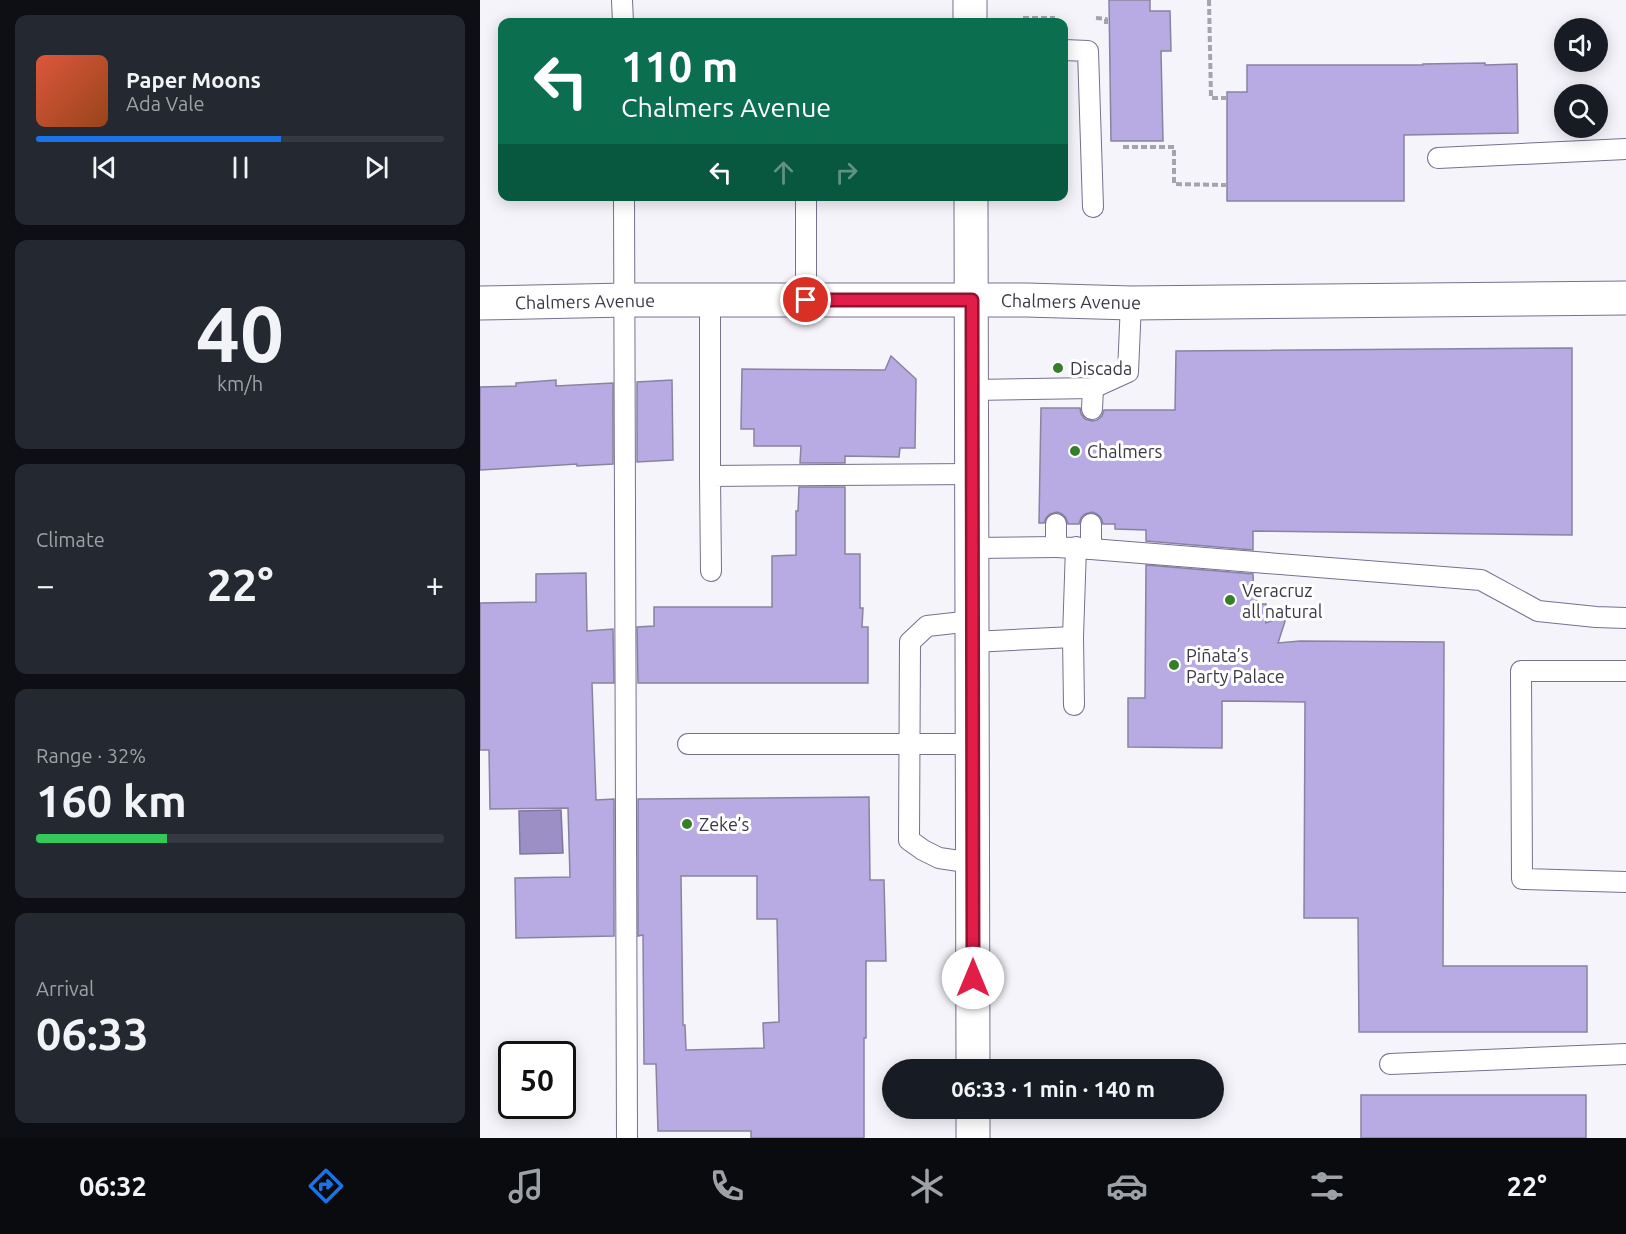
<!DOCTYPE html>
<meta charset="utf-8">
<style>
body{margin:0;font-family:Ubuntu,sans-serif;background:#242831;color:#f1f3f6;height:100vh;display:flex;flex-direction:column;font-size:22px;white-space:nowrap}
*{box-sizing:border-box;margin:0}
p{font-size:20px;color:#9ea1a6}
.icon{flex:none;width:33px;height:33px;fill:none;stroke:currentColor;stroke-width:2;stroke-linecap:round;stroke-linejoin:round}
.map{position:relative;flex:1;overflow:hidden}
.details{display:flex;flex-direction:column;gap:15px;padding:15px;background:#0d0f14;width:480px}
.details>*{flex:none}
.banner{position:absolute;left:18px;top:18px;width:570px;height:183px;border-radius:12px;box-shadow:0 3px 15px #0003;background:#0b6e4f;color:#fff;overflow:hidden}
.controls{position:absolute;left:1074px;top:18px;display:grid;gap:12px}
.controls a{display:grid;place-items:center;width:54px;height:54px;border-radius:50%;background:#171b24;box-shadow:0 3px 15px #0003;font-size:30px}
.speed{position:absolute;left:18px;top:1041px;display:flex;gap:12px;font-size:30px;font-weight:700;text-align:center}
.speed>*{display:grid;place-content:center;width:78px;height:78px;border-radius:50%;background:#171b24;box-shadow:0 3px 15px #0003;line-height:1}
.speed .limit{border:3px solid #111;border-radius:9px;background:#fff;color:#111}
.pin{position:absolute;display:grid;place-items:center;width:51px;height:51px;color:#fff;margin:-26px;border:3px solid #fff;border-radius:50%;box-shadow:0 2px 6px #0007}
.me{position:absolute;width:66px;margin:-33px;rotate:0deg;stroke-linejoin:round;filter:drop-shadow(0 0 4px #0008)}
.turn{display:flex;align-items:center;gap:21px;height:126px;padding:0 24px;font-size:27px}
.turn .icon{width:78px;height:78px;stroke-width:2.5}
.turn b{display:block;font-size:42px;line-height:51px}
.lanes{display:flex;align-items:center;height:57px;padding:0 24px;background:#0003;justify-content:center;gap:30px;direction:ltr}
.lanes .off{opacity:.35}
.big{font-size:45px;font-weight:700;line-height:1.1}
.details .card{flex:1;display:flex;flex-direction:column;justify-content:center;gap:9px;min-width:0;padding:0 21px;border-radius:12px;background:#242831}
.details .dial{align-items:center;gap:0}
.dial b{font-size:78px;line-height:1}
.song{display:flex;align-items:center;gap:18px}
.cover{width:72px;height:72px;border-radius:9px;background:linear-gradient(135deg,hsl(10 70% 55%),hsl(20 70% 35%))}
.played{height:6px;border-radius:3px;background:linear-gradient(90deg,#1a73e8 60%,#363941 60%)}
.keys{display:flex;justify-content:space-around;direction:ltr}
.heat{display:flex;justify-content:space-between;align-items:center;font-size:33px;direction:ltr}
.charge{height:9px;border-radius:4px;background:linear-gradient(90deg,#34c759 32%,#363941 0)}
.trip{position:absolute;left:402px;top:1059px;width:342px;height:60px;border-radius:30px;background:#171b24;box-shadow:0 3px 15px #0003;font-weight:700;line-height:60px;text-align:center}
.tab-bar{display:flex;height:96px;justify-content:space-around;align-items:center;background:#090b0e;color:#9ea1a6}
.tab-bar .icon{width:42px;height:42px}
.tab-bar .active{color:#1a73e8}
.tab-bar b{font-size:27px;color:#f1f3f6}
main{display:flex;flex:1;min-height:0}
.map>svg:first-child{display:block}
</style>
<main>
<section class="details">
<div class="card">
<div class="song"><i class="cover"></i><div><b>Paper Moons</b><p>Ada Vale</p></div></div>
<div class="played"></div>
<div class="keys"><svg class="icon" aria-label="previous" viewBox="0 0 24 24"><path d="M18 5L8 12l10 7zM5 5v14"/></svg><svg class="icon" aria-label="pause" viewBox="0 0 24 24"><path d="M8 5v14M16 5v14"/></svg><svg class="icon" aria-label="next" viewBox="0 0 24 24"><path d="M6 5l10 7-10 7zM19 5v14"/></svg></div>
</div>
<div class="card dial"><b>40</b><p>km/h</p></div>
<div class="card"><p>Climate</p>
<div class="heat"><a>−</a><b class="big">22°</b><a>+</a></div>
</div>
<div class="card"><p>Range · 32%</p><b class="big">160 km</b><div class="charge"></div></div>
<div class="card"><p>Arrival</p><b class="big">06:33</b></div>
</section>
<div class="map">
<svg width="1146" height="1138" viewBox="0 0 1146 1138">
<rect width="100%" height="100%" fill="#f5f4fb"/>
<!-- water -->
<polygon fill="#9c8fc6" stroke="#7f75a0" stroke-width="1.5" points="81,810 83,853 40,854 39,811"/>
<!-- building -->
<g fill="#b8aae3" stroke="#8983a2" stroke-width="1.5" fill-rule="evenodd">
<polygon points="629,0 670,0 670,11 690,11 691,51 681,51 683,141 631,141"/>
<polygon points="1005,63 1005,65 1037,64 1038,133 924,135 924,201 747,201 747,92 767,92 767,65 943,65 943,64"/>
<polygon points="1092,348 1092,535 773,531 773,550 666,541 666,530 635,529 635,524 623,524 621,518 617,514 612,512 605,514 601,518 599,524 588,524 586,518 582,514 577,512 570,514 566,518 564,523 559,523 561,408 600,408 601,414 605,419 612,421 617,420 622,416 624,410 695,410 696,351"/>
<polygon points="411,356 436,379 435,448 420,448 419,457 365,456 365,463 320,463 321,446 274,446 274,429 261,429 262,369 405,370"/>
<polygon points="76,380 76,386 133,383 133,464 97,466 97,464 0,470 0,387 36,386 36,383"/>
<polygon points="192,380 193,460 157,462 157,382"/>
<polygon points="319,487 365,487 365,554 380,554 380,608 383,608 382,627 388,627 388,683 158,683 157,627 174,626 174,607 292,607 292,556 316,555 316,511 318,511"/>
<polygon points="666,565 773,574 774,596 777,596 777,604 786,604 786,623 807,615 798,643 820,641 964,642 963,966 1107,966 1107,1032 879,1032 878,918 824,918 825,702 742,701 742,748 648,747 648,698 665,698"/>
<polygon points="106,573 107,631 133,629 134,683 112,683 116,800 134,799 134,936 36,938 35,878 90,877 88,808 10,809 9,750 0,750 0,603 56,602 56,574"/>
<path d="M389 797 390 880H404L406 961H386V1038H384V1138H271V1131H178L176 1064H164L163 935 158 936V799ZM201 876H277V919H297L299 1022 283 1023 284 1048 206 1050 205 1025H203Z"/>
<rect x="881" y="1095" width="225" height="43"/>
</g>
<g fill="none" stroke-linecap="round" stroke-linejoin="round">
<defs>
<g id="lane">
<polyline points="142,0 143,22"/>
<polyline points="584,50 608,51 613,207"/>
<polyline points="958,158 1146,149"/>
<polyline points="144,196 147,1138"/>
<polyline points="326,196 326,300"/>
<polyline points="230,300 230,476"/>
<polyline points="492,390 613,388 648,372 651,303"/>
<polyline points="612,409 613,388"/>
<polyline points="576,524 576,547 611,549 611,524"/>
<polyline points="492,548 576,547"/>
<polyline points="611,549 1001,580 1058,611 1116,617 1146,618"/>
<polyline points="231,571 230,476 492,474"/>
<polyline points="492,621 447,626 430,642 429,840 443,850 459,858 493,863"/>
<polyline points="593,637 594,705"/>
<polyline points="492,642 593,637 596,547"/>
<polyline points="1146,671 1041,671 1042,879 1146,882"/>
<polyline points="208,744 492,744"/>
<polyline points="910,1064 1146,1054"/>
</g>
<polyline id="street" points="0,303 146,300 546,300 651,303 1146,298"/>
<g id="secondary">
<polyline points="490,0 490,22"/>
<polyline points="491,196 493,1070"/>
<polyline points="493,1108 493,1138"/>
</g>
</defs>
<!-- lane casing -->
<use href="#lane" stroke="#77708e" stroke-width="22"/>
<!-- street casing -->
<use href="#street" stroke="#77708e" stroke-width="35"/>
<!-- secondary casing -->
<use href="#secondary" stroke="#77708e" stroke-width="35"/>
<!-- path -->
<g stroke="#a5a3ad" stroke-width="4" stroke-dasharray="6 3" stroke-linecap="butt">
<polyline points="729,0 731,98 747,98"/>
<polyline points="543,18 575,18"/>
<polyline points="616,18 626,19 626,25"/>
<polyline points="643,147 694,147 694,184 747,185"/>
</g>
<!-- lane -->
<use href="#lane" stroke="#fff" stroke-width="20"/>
<!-- street -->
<use href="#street" stroke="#fff" stroke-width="33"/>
<!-- secondary -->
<use href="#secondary" stroke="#fff" stroke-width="33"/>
</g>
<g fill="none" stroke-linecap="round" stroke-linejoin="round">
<defs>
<polyline id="route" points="326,300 492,300 493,978"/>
</defs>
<!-- route casing -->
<use href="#route" stroke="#92132f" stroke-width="15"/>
<!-- route -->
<use href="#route" stroke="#e11d48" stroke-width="10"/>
</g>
<!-- markers -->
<g fill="#347f27" stroke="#fff" stroke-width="2">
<circle cx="578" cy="368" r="6"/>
<circle cx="595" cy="451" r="6"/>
<circle cx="750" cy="600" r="6"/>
<circle cx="694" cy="665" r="6"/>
<circle cx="207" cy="824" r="6"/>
</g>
<g text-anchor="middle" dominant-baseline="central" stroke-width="6" stroke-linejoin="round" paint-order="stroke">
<!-- street labels -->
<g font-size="18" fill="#3b3846" stroke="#fff">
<text transform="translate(105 301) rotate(-1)">Chalmers Avenue</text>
<text transform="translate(591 301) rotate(1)">Chalmers Avenue</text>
</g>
<!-- poi labels -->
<g font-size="18" fill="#3b3846" stroke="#fff" text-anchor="start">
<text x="590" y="368">Discada</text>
<text x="607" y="451">Chalmers</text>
<text x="762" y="590">Veracruz<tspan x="762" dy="21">all natural</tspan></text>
<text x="706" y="655">Piñata’s<tspan x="706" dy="21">Party Palace</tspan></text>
<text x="219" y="824">Zeke’s</text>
</g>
</g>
</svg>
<div class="controls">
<a><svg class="icon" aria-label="sound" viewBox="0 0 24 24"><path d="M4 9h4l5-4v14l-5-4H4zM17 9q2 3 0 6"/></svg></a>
<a><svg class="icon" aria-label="search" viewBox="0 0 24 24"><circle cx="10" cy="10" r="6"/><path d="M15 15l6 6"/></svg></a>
</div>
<div class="speed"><div class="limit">50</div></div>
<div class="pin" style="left:326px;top:300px;background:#d93025"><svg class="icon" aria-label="arrive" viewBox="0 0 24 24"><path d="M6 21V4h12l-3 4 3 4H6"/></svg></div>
<svg class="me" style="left:493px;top:978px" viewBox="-20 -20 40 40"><circle r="19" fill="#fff"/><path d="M0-13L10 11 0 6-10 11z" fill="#e11d48"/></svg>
<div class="trip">06:33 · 1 min · 140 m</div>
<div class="banner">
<div class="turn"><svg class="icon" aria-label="left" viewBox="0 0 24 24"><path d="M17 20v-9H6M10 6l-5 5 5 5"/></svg><div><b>110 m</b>Chalmers Avenue</div></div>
<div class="lanes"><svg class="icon" aria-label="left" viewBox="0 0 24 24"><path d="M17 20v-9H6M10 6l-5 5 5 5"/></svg><svg class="icon off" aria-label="ahead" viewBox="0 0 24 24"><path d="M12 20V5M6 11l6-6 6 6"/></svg><svg class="icon off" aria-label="right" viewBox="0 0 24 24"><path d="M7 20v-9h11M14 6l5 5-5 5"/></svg></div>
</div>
</div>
</main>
<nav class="tab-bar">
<b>06:32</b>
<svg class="icon active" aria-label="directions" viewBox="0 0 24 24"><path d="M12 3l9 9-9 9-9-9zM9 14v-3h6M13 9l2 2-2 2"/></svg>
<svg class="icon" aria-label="music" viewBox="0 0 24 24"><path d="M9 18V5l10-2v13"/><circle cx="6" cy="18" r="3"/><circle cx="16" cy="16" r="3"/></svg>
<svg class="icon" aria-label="phone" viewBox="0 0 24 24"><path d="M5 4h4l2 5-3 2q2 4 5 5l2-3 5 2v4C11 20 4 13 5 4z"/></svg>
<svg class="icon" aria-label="climate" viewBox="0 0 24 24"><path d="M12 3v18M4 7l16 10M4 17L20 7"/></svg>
<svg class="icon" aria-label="car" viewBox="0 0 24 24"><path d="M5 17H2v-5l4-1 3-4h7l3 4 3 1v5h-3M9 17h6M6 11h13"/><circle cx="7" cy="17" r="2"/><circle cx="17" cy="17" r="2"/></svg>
<svg class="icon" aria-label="filters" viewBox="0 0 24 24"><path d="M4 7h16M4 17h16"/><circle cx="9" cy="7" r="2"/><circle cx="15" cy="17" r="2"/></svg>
<b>22°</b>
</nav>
